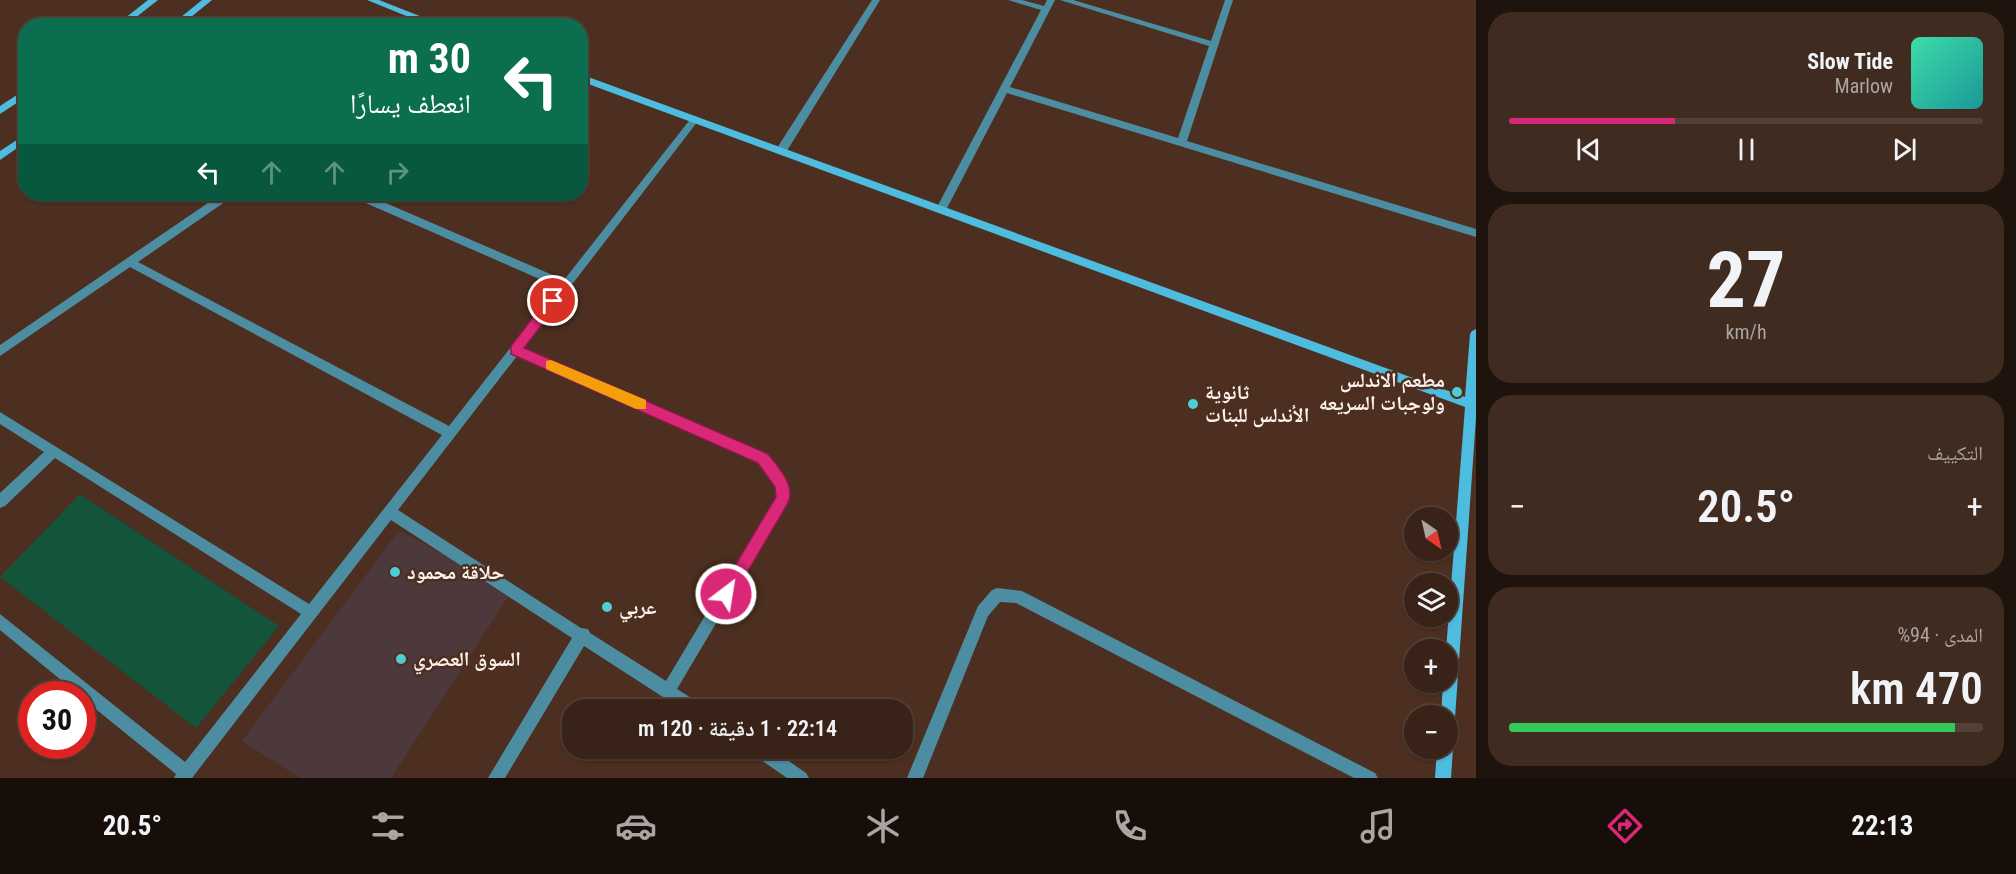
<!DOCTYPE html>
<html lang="ar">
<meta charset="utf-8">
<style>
body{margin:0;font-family:"Roboto Condensed","Noto Naskh Arabic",sans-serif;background:#402b21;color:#f1f3f6;direction:rtl;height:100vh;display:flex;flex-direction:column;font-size:22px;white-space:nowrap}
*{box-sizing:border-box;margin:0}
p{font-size:20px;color:#aba4a2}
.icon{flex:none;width:33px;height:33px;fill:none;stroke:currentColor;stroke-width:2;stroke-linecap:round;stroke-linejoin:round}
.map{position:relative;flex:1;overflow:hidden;direction:ltr}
.drawer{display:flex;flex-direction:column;gap:12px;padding:12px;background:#1f130d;width:540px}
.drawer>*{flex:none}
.top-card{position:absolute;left:18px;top:18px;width:570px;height:183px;border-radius:24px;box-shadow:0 2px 4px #0004,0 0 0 2px #534037;direction:rtl;background:#0b6e4f;color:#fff;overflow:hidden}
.needle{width:39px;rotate:146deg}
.fabs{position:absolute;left:1404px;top:507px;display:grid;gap:12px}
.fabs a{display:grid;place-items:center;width:54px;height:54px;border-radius:50%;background:#392318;box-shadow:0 2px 4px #0004,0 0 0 2px #534037;font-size:30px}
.speed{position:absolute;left:18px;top:681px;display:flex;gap:12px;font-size:30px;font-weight:700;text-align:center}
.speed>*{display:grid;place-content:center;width:78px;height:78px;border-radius:50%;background:#392318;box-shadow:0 2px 4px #0004,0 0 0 2px #534037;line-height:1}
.speed .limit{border:9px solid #d22;background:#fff;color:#111}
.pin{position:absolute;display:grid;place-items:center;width:51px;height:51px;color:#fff;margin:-26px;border:3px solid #fff;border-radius:50%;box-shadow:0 2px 6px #0007}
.me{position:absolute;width:66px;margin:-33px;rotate:31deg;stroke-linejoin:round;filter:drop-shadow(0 0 4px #0008)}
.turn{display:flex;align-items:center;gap:21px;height:126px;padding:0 18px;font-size:27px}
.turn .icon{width:78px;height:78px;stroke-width:2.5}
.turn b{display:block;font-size:42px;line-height:51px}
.lanes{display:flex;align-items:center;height:57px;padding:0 18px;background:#0003;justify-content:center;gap:30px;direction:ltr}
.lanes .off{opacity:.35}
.big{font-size:45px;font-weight:600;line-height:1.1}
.drawer .tile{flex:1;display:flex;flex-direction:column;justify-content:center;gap:9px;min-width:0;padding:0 21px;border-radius:24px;background:#402b21}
.drawer .dial{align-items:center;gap:0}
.dial b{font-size:78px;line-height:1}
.song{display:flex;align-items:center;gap:18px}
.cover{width:72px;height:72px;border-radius:9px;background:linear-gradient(135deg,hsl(160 70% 55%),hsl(180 70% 35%))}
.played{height:6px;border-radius:3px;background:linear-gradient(90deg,#db2777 35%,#534037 35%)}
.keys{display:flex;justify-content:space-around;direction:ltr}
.heat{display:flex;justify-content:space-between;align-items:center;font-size:33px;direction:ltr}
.charge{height:9px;border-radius:4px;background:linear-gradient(90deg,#34c759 94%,#534037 0)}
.trip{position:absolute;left:562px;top:699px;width:351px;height:60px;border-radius:24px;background:#392318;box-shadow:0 2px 4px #0004,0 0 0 2px #534037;font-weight:600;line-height:60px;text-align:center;direction:rtl}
.menu{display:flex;height:96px;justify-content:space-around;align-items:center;background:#170e0a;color:#aba4a2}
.menu .icon{width:42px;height:42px}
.menu .on{color:#db2777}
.menu b{font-size:27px;color:#f1f3f6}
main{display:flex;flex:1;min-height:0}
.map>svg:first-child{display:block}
</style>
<main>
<section class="drawer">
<div class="tile">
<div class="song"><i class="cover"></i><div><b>Slow Tide</b><p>Marlow</p></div></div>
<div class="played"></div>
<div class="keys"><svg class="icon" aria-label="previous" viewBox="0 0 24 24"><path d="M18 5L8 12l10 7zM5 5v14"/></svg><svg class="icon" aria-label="pause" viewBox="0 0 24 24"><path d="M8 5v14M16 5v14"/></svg><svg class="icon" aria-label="next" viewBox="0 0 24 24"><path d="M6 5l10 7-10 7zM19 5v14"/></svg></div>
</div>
<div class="tile dial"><b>27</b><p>km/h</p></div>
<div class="tile"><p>التكييف</p>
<div class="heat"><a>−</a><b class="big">20.5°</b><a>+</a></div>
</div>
<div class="tile"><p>المدى · 94%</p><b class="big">470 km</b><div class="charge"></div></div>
</section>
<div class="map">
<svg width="1476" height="778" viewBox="0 0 1476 778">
<rect width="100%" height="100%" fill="#4c2f20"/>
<!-- commercial -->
<polygon fill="#4d393c" points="399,531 513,589 391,778 300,778 242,741"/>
<!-- green -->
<polygon fill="#14543a" points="80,494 279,626 196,728 0,577"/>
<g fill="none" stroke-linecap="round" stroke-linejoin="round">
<!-- street -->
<g fill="#4d8da2" fill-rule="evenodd">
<polygon points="872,0 880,0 785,154 777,154 777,148"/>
<polygon points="1008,0 1022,0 1044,6 1047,0 1055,0 1010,87 1178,138 1209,46 1060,0 1073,0 1211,41 1225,0 1233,0 1187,141 1476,229 1476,237 1007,93 945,212 937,212 936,209 1041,10"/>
<path d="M695 116 698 117V121L523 348 767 454C777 468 795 484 788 502L677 689 702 705 704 710H683L584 646 505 778H488L572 638 391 520 192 778H174L176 774 82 698V694H78L0 630V614L185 762 301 614 55 458 5 506 0 508V493L44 452 0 424V412L309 604 442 435 130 267 0 356V345L221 194H233L232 197 138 262 449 426 558 287 352 197 351 194H365L564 280 692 117ZM517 356 759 462 776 487V497L666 681 590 633 588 629 581 628 398 510Z"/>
<polygon points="997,588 1022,591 1375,773 1378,778 1354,778 1016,603 1000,602 988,616 923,778 907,778 978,606 992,590"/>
<polygon points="749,748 770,748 806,773 809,778 787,778 751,753"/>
</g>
<!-- secondary -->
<g fill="#4ebcde" fill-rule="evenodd">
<polygon points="148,0 158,0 125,26 115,26"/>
<polygon points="202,0 212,0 180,26 170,26"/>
<polygon points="367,0 379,0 445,26 431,26"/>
<polygon points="580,74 1465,397 1470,334 1472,331 1476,329 1476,418 1455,718 1453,723 1448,725 1448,716 1441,716 1443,682 1448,682 1448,650 1446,650 1465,407 580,81"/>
<polygon points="26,89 26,97 0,114 0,106"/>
<polygon points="26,134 26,142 0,160 0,151"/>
<polygon points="1448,741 1450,743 1453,748 1451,778 1435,778 1437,748 1448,748"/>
</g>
</g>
<!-- route -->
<path fill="#db2777" stroke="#8e194d" stroke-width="1.5" d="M553 296 557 298V305L524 348 768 454C778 467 796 485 788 503L731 600 726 602 720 600 718 594 776 497 775 487 758 463 511 354V346L548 298Z"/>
<!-- slow -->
<polygon fill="#f59e0b" points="551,360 646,400 646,409 636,409 546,369 546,361"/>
<!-- markers -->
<g fill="#51ccd2" stroke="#4c2f20" stroke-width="2">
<circle cx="1457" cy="392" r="6"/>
<circle cx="1193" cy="404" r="6"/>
<circle cx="395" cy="572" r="6"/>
<circle cx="607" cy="607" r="6"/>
<circle cx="401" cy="659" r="6"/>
</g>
<g text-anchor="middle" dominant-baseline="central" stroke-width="5" stroke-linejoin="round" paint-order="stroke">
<!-- poi labels -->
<g font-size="20" font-weight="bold" fill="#fef2ec" stroke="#4c2f20" text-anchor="start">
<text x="1445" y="380" text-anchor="end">مطعم الاندلس<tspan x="1445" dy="23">ولوجبات السريعه</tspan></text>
<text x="1205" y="392">ثانوية<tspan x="1205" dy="23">الأندلس للبنات</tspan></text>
<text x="407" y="572">حلاقة محمود</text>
<text x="619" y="607">عربي</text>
<text x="413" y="659">السوق العصري</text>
</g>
</g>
</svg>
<div class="fabs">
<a><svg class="needle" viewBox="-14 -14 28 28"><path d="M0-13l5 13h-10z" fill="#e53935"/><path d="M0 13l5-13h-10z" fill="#aba4a2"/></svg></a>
<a><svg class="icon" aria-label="layers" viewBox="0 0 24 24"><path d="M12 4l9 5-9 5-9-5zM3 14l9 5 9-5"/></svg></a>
<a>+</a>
<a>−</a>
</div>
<div class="speed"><div class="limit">30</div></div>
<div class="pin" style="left:553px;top:301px;background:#d93025"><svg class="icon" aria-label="arrive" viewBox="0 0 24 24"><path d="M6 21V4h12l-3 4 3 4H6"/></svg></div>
<svg class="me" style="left:726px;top:594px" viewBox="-20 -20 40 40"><circle r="17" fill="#db2777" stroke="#fff" stroke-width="3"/><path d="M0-11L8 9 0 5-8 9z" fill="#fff"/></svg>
<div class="trip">22:14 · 1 دقيقة · 120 m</div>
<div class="top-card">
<div class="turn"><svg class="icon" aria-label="left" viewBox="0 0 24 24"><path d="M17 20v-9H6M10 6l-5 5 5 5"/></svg><div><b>30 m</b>انعطف يسارًا</div></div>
<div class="lanes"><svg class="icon" aria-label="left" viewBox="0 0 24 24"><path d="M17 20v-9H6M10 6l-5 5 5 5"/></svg><svg class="icon off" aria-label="ahead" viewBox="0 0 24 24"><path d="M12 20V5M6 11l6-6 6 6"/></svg><svg class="icon off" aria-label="ahead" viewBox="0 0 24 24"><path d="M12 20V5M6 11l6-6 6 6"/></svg><svg class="icon off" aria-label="right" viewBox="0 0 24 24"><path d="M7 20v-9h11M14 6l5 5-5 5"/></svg></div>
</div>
</div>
</main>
<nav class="menu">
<b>22:13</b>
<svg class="icon on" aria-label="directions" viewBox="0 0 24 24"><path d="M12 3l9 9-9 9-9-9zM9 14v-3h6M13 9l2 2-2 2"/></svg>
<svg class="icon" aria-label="music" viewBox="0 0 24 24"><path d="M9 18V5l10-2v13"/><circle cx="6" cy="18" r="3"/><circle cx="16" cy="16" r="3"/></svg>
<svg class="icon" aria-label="phone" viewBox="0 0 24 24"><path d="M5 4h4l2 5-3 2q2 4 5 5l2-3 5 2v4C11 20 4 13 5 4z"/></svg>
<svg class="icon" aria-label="climate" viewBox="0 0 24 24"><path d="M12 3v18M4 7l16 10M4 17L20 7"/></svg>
<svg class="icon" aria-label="car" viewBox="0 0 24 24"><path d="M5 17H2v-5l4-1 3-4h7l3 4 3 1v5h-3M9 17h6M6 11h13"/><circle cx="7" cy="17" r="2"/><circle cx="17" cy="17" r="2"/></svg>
<svg class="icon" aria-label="filters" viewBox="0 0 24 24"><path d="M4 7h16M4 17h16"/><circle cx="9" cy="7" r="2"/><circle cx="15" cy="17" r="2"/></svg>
<b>20.5°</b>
</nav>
